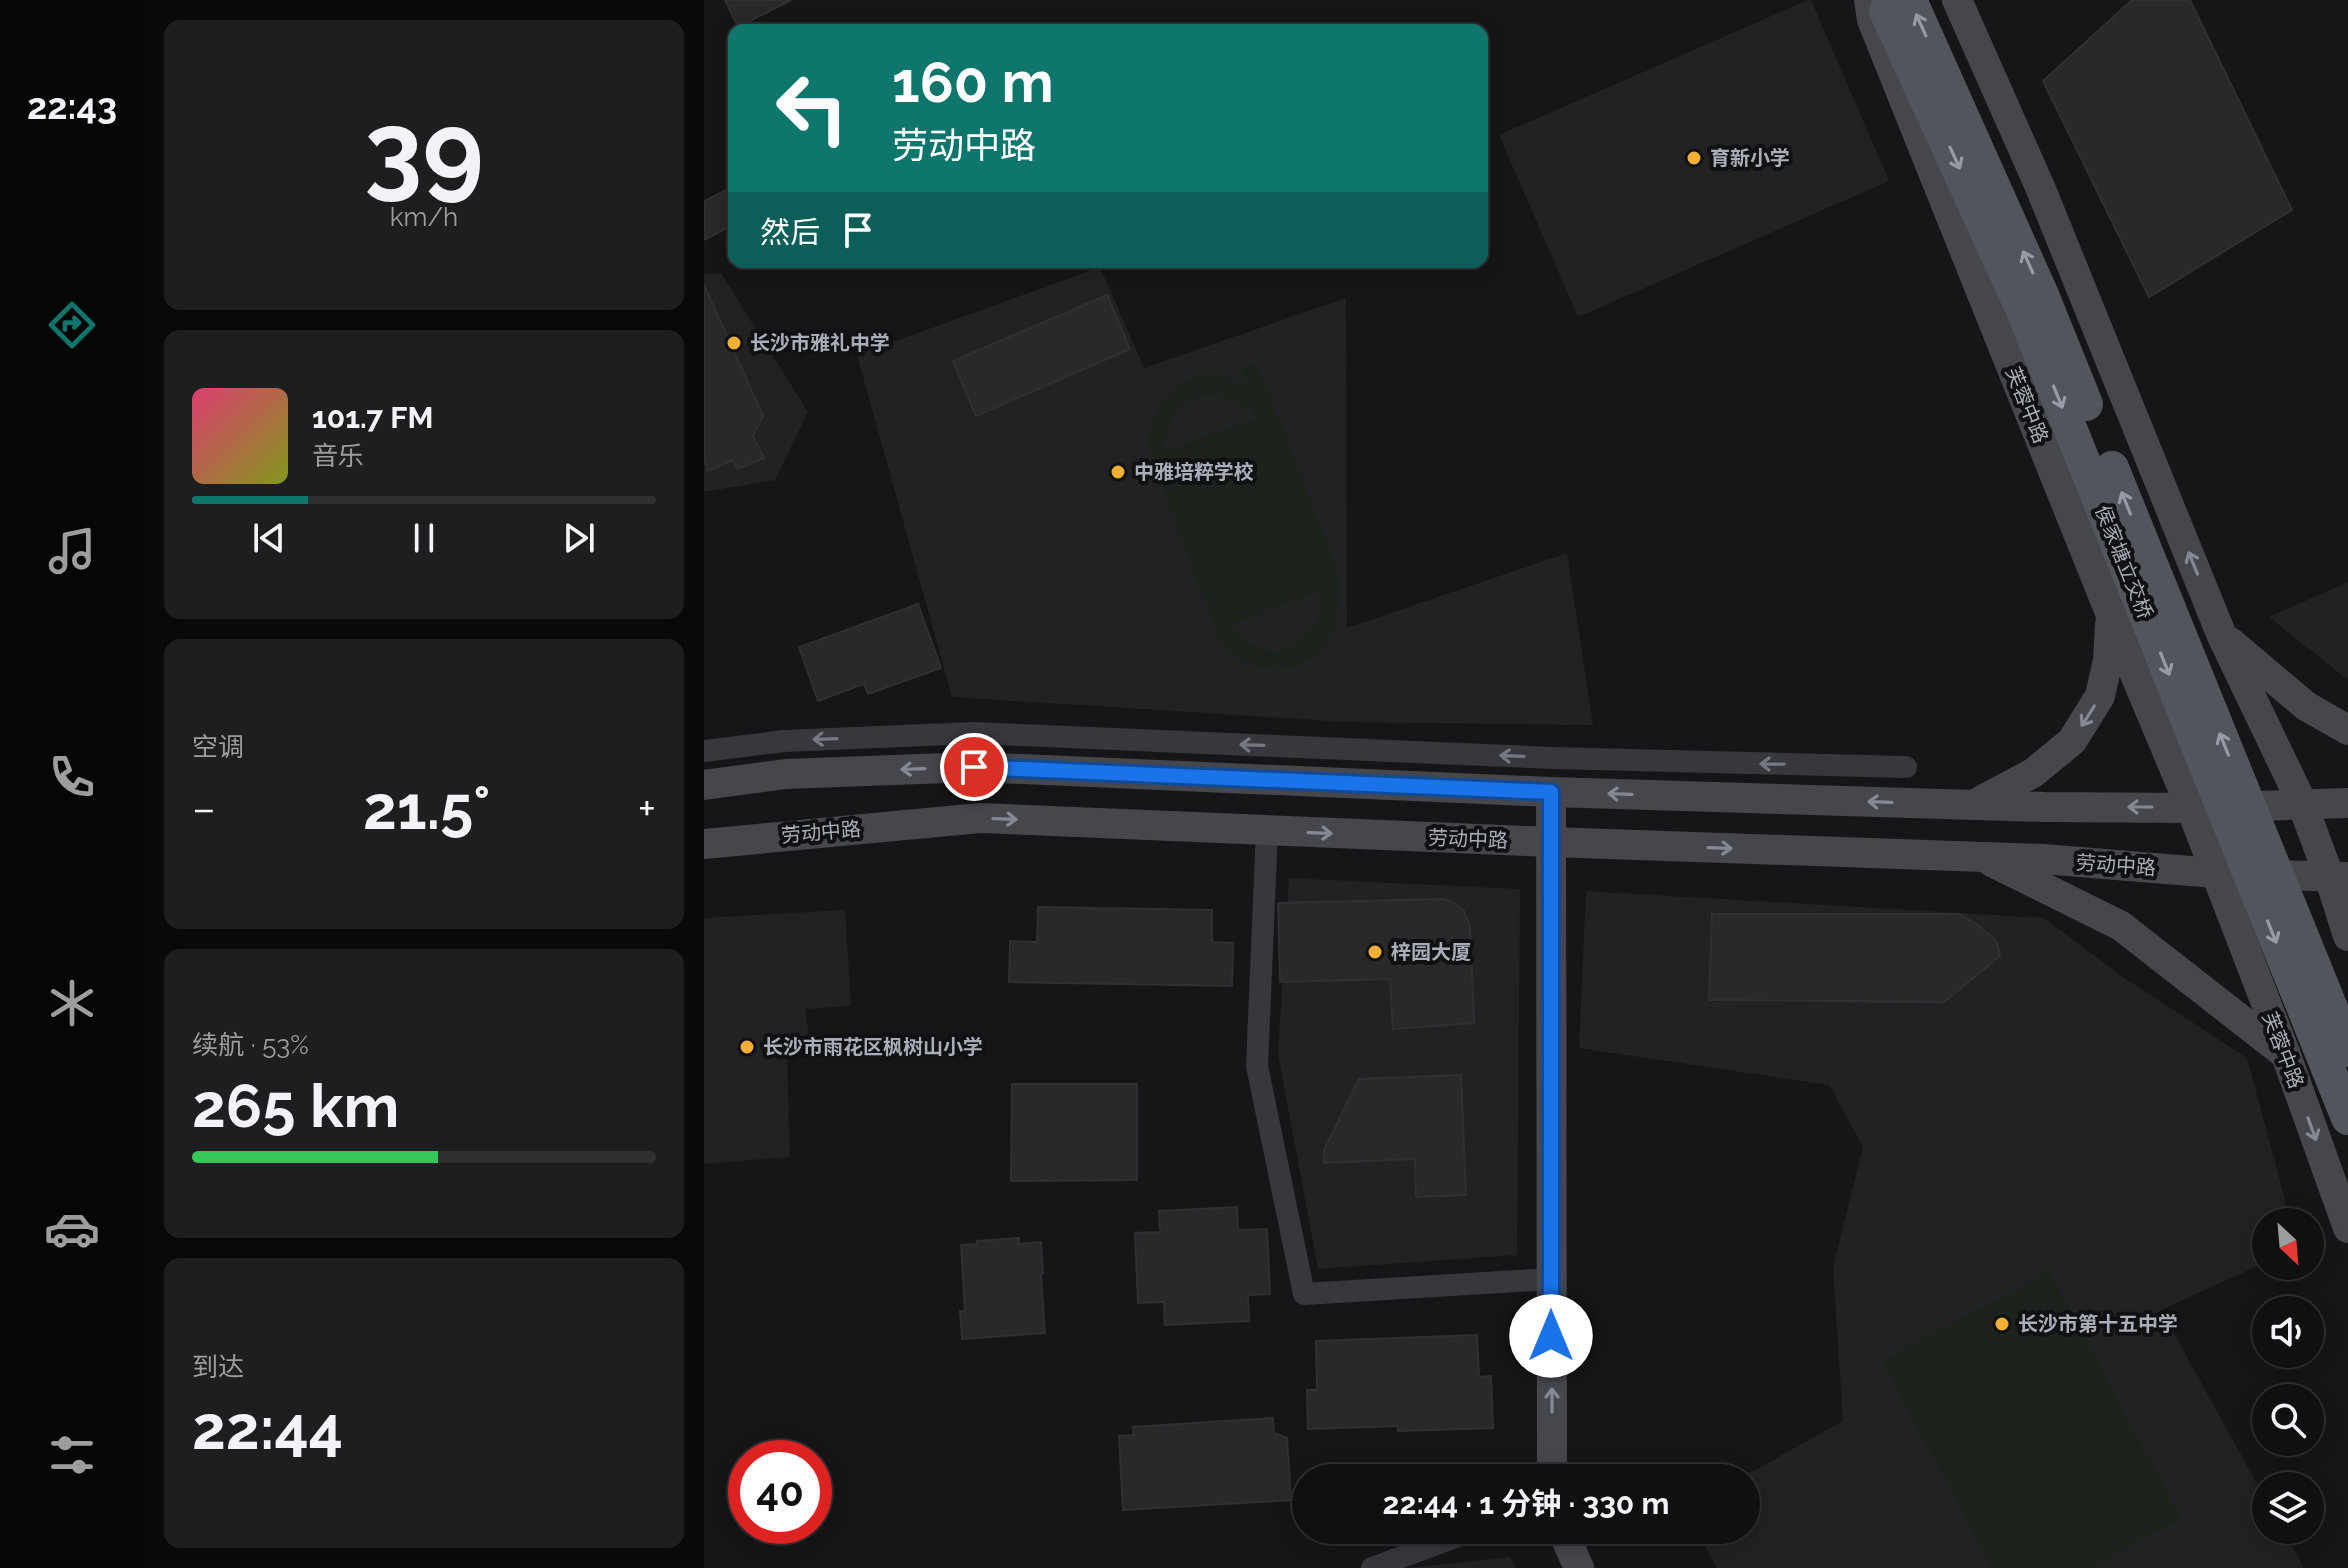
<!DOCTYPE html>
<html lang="zh">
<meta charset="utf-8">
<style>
body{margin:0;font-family:Raleway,"Noto Sans SC",sans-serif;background:#1e1e20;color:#f1f3f6;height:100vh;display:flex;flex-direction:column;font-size:30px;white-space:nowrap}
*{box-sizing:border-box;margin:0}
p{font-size:26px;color:#9c9d9f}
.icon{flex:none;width:44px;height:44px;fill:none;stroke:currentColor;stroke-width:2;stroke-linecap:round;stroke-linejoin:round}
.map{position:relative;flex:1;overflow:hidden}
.details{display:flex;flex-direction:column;gap:20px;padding:20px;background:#09090a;width:560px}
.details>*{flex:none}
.banner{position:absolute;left:24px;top:24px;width:760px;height:244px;border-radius:16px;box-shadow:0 4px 20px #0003,0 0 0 2px #303032;background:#0f766e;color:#fff;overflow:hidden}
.needle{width:52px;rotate:154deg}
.tools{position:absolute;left:1548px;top:1208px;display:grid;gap:16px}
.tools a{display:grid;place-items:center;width:72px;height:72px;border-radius:50%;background:#101012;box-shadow:0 4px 20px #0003,0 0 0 2px #303032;font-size:40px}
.speed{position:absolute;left:24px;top:1440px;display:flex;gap:16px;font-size:40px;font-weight:700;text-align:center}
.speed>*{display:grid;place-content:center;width:104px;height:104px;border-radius:50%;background:#101012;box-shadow:0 4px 20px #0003,0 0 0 2px #303032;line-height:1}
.speed .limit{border:12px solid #d22;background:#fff;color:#111}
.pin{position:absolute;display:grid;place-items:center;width:68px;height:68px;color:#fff;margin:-34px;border:4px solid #fff;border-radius:50%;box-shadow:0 2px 8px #0007}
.me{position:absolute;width:88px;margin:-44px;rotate:0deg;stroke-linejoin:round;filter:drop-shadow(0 0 6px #0008)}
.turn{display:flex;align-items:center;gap:28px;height:168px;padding:0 32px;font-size:36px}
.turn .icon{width:104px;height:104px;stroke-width:2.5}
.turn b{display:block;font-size:56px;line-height:68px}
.then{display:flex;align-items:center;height:76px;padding:0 32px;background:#0003;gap:16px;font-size:30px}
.big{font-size:60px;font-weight:700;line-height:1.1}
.details .card{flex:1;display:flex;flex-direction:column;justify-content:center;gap:12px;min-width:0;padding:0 28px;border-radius:16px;background:#1e1e20}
.details .dial{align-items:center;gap:0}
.dial b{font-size:104px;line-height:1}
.song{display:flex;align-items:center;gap:24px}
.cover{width:96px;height:96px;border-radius:12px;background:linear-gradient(135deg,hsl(340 70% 55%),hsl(70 70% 35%))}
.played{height:8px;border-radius:4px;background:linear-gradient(90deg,#0f766e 25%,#303032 25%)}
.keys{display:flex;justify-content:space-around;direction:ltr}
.heat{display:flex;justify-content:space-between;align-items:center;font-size:44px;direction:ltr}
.charge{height:12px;border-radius:6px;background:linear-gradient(90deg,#34c759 53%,#303032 0)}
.trip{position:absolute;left:588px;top:1464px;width:468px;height:80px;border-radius:40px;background:#101012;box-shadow:0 4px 20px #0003,0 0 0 2px #303032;font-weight:700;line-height:80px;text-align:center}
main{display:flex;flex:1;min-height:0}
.tabs{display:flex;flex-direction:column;width:144px;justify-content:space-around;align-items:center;background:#060607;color:#9c9d9f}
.tabs .icon{width:56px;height:56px}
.tabs .active{color:#0f766e}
.tabs b{font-size:36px;color:#f1f3f6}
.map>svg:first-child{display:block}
</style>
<main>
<nav class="tabs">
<b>22:43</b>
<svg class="icon active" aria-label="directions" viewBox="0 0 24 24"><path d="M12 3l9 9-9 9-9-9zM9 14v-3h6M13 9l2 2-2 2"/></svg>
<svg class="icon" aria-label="music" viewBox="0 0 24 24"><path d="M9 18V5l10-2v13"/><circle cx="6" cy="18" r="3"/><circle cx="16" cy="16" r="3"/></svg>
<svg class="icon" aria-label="phone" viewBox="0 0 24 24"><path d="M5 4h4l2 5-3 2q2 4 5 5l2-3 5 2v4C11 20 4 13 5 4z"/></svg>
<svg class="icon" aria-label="climate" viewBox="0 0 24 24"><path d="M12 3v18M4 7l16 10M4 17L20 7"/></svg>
<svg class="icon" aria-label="car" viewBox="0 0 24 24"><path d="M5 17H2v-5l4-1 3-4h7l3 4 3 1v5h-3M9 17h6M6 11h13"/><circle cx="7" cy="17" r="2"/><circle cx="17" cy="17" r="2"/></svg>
<svg class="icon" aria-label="filters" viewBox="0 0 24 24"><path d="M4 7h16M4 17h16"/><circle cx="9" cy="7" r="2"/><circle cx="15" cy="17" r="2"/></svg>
</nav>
<section class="details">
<div class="card dial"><b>39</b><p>km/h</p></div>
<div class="card">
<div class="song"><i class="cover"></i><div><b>101.7 FM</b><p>音乐</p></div></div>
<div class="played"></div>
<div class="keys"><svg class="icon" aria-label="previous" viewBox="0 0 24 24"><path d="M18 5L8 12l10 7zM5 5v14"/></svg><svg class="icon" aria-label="pause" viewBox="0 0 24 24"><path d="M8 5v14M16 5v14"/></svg><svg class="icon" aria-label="next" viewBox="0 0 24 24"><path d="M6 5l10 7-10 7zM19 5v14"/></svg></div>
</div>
<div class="card"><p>空调</p>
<div class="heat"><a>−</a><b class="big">21.5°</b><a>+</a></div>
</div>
<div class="card"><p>续航 · 53%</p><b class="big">265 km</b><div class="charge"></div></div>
<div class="card"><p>到达</p><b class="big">22:44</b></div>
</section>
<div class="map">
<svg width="1644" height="1568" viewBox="0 0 1644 1568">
<rect width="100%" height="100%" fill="#161618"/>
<!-- built -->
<g fill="#222225">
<polygon points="1104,0 1107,0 1185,181 874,317 795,135"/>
<polygon points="396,267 440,368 642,298 643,628 863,553 889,725 643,722 248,697 153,355"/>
<polygon points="17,273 104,412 71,480 0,492 0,274"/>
<polygon points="1644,582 1644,680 1565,617"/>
<polygon points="585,878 816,889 813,1255 614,1269 574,1054"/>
<polygon points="882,891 1340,918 1416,975 1543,1058 1587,1222 1562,1222 1562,1262 1457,1310 1562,1500 1562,1530 1579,1530 1600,1568 1013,1568 992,1530 1042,1530 1042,1478 1037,1478 1139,1421 1129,1267 1159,1147 1125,1085 875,1048"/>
<polygon points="141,910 147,1006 101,1009 105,1037 89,1035 83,1057 86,1157 0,1164 0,918"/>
<polygon points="806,1557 812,1568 703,1568"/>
</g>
<!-- green -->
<g fill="#1c231d" fill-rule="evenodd">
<path d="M553 362 637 580C636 603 634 627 620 647 601 674 553 674 528 654 523 651 519 644 515 640L446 454C445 448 444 441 445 435 447 406 473 378 501 375 517 374 530 379 544 385L537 368ZM513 395C530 399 542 404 553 418L462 451C456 431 474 404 493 398 499 396 507 396 513 395ZM618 590C621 628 588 666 549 646 539 641 531 633 524 625Z"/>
<polygon points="1346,1271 1477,1519 1384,1568 1288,1568 1178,1361"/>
</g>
<!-- building -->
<g fill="#29292c" stroke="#303034" stroke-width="2">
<polygon points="21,0 87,0 34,27"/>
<polygon points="1428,0 1486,0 1588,210 1445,297 1339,81"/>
<polygon points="30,186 30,225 0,240 0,201"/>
<polygon points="0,285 59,416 49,436 60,458 34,469 29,460 4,471 0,460"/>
<polygon points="403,295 426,349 272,416 249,361"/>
<polygon points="214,604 237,668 164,694 160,684 114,701 95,647"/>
<polygon points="739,899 748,902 760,911 766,926 770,1023 689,1029 686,979 576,982 574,903"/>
<polygon points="334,907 508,910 508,942 529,943 528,986 305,982 306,941 333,942"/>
<polygon points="1008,914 1255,914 1277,927 1293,942 1296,956 1240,1002 1005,1000"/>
<polygon points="757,1075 762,1195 712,1197 711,1159 620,1163 620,1150 655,1079"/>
<polygon points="308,1084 433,1084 433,1180 307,1181"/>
<polygon points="533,1207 534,1230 563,1229 566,1294 544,1295 545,1321 461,1325 460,1302 434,1303 431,1233 456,1232 455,1211"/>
<polygon points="315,1238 315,1244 337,1242 339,1273 337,1274 341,1333 258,1339 256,1311 261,1311 257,1245 273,1244 273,1241"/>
<polygon points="773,1335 775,1377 787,1376 789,1428 694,1431 694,1426 604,1429 603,1390 613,1390 612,1341"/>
<polygon points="569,1418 570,1433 583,1438 587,1500 419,1510 415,1436 430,1435 429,1427"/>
</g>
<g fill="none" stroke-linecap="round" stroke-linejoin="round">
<!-- street -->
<g stroke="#37383d" stroke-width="22">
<polyline points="0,751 80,741 270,733 849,758 1202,767"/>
<polyline points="563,830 553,1066 600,1294 847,1279"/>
<polyline points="668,1568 770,1530"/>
</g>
<!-- secondary -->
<g stroke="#45474d" stroke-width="30">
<polyline points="1165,0 1168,20 1427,665 1487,808 1582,1055 1644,1228"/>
<polyline points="1253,0 1336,187 1518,636 1598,803 1625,876 1644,936"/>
<polyline points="1526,642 1602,706 1644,730"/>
<polyline points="0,785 82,774 270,767 847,792 1341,807 1487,808 1644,803"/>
<polyline points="847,792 848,1478"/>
<polyline points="1273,803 1329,773 1368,741 1396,696 1404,660 1406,624"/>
<polyline points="0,844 276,818 847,842 1339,859 1511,873 1644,877"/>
<polyline points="1288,862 1417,926 1581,1054"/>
<polyline points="858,1530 875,1568"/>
</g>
<!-- primary-bridge -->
<g stroke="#53555c" stroke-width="34">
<polyline points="1206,0 1338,295 1382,404"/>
<polyline points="1182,11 1316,304 1644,1118"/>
<polyline points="1408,468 1644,1050"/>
</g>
</g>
<!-- one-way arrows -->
<defs><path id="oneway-shaft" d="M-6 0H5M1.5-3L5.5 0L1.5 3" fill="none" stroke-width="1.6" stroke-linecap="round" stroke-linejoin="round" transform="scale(2)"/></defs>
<g stroke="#979ba6">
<use href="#oneway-shaft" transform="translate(1217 25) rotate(-114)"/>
<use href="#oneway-shaft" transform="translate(1251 158) rotate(65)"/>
<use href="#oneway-shaft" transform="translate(1324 262) rotate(-114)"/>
<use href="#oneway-shaft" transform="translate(1354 397) rotate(68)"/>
<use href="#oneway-shaft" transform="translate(1422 503) rotate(-112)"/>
<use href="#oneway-shaft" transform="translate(1461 664) rotate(68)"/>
<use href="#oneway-shaft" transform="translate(1520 744) rotate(-112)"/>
<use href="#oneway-shaft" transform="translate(1568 932) rotate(68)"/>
</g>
<g stroke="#858993">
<use href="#oneway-shaft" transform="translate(1489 563) rotate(-112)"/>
<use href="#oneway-shaft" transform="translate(1384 716) rotate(122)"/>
<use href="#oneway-shaft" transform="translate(209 769) rotate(178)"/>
<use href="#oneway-shaft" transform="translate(916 794) rotate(-178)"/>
<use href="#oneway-shaft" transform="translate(1176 802) rotate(-178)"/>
<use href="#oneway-shaft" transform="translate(1436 807) rotate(-180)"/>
<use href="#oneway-shaft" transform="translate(301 819) rotate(2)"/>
<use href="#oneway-shaft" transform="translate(616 833) rotate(2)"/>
<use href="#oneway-shaft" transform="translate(1016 848) rotate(2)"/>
<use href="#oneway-shaft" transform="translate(1608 1129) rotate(70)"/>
<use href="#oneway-shaft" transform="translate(848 1400) rotate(-90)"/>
</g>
<g stroke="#757881">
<use href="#oneway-shaft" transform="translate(121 739) rotate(178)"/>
<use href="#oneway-shaft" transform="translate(548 745) rotate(-178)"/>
<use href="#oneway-shaft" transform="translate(808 756) rotate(-178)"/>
<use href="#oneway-shaft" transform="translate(1068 764) rotate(-179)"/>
</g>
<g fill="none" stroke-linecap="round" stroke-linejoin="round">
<defs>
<polyline id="route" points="270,767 847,792 847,1336"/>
</defs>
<!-- route casing -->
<use href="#route" stroke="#114b97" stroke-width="20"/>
<!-- route -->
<use href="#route" stroke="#1a73e8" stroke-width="14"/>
</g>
<!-- markers -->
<g fill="#f2b134" stroke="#111113" stroke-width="3">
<circle cx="990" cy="158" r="8"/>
<circle cx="30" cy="343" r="8"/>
<circle cx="414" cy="472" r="8"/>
<circle cx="671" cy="952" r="8"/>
<circle cx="43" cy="1047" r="8"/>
<circle cx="1298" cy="1324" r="8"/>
</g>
<g text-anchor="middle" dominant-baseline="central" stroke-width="8" stroke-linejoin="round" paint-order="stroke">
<!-- poi labels -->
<g font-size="20" font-weight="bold" fill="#a8adb8" stroke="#111113" text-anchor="start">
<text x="1006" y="158">育新小学</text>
<text x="46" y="343">长沙市雅礼中学</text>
<text x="430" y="472">中雅培粹学校</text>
<text x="687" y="952">梓园大厦</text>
<text x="59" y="1047">长沙市雨花区枫树山小学</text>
<text x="1314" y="1324">长沙市第十五中学</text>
</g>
<!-- street labels -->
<g font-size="20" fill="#a8adb8" stroke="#111113">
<text transform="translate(1323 405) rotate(68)">芙蓉中路</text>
<text transform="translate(1420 562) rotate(68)">侯家塘立交桥</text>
<text transform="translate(117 832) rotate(-5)">劳动中路</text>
<text transform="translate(764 839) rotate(2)">劳动中路</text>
<text transform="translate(1412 865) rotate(4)">劳动中路</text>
<text transform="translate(1579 1050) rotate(69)">芙蓉中路</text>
</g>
</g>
</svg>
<div class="tools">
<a><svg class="needle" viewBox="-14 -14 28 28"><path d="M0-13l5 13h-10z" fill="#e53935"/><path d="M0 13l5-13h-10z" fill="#9c9d9f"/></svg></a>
<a><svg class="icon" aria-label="sound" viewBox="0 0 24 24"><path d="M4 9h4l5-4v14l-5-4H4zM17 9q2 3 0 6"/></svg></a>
<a><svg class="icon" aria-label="search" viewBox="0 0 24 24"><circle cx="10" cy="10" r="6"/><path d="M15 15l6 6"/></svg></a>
<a><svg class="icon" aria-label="layers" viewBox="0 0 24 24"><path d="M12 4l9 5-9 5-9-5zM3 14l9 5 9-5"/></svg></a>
</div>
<div class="speed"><div class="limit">40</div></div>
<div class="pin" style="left:270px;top:767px;background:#d93025"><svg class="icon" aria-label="arrive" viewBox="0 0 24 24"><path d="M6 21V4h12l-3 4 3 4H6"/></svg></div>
<svg class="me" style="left:847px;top:1336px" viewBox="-20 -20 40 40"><circle r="19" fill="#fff"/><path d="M0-13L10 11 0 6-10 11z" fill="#1a73e8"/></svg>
<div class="trip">22:44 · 1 分钟 · 330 m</div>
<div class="banner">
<div class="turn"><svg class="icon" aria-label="left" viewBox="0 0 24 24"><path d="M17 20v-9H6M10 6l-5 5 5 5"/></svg><div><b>160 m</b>劳动中路</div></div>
<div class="then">然后<svg class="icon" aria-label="arrive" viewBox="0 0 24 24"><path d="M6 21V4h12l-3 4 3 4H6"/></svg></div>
</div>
</div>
</main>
